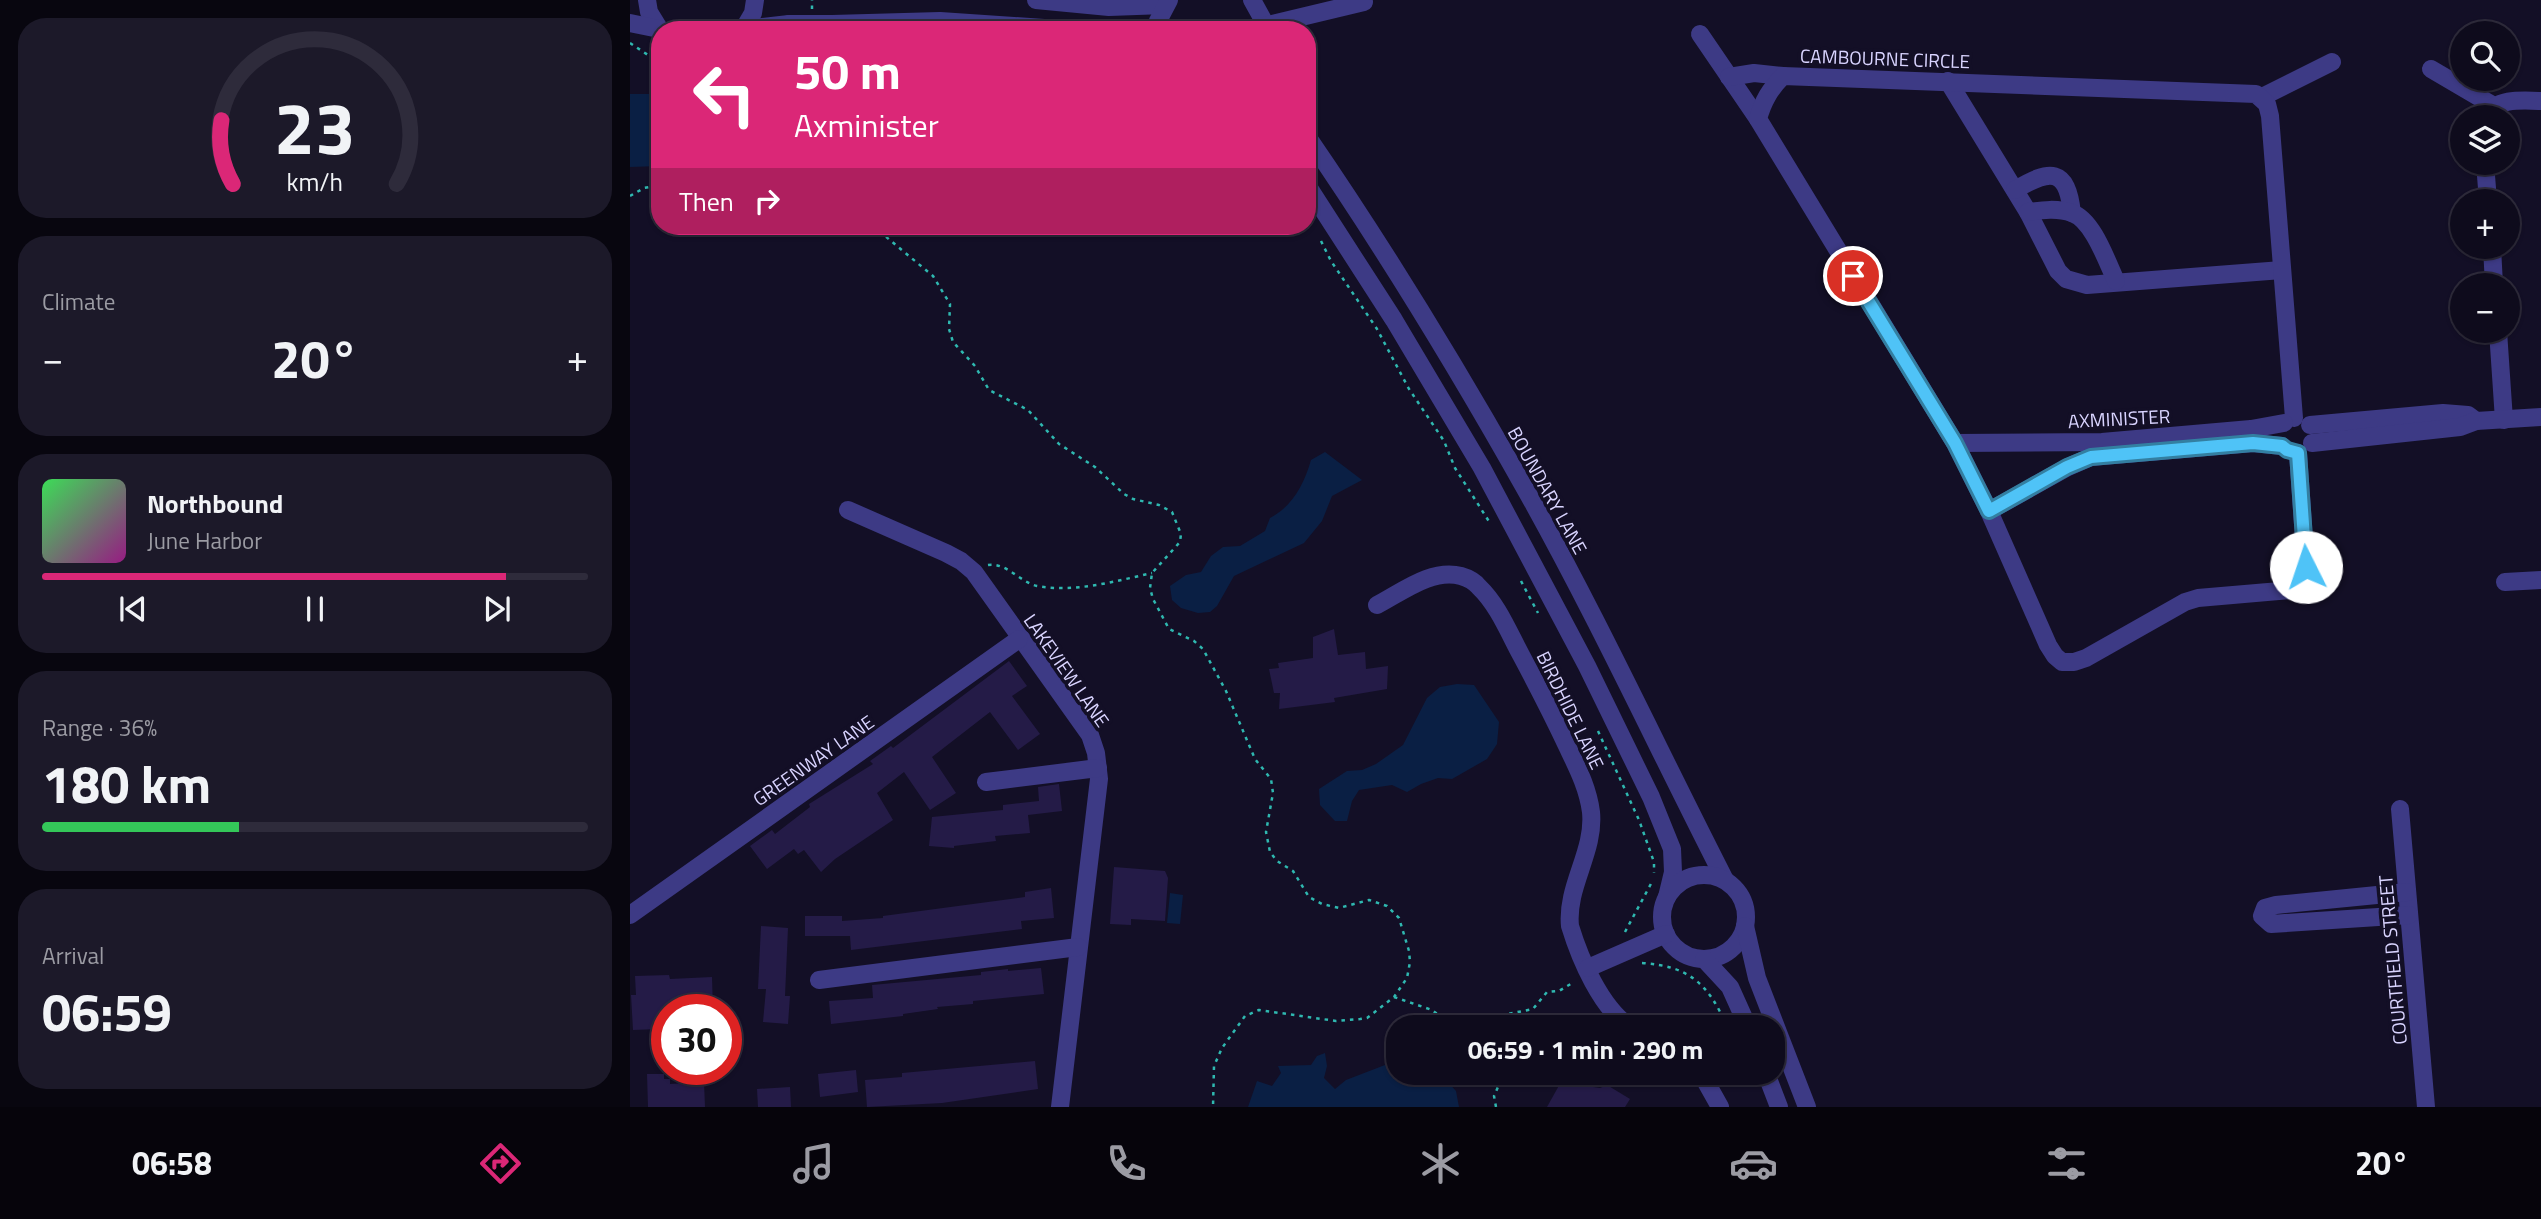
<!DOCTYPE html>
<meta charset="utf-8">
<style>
body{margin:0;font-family:"Titillium Web",sans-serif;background:#1c1929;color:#f1f3f6;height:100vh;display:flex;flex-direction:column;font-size:26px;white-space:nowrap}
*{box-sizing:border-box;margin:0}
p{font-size:23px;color:#9b9ba3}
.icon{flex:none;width:38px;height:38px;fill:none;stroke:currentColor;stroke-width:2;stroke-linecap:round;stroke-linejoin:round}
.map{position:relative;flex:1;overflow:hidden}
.details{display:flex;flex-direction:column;gap:18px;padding:18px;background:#08060f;width:630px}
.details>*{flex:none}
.banner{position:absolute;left:21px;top:21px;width:665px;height:214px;border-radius:28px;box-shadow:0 2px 5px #0004,0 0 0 2px #2e2b3b;background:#db2777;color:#fff;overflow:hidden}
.tools{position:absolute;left:1820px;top:21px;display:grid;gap:14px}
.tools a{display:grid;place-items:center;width:70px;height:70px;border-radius:50%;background:#0e0b1c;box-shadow:0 2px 5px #0004,0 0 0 2px #2e2b3b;font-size:35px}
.speed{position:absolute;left:21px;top:994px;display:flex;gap:14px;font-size:35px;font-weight:700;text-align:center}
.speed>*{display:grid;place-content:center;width:91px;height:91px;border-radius:50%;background:#0e0b1c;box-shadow:0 2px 5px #0004,0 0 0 2px #2e2b3b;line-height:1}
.speed .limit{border:10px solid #d22;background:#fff;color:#111}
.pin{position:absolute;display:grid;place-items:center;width:60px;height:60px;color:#fff;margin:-30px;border:4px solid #fff;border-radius:50%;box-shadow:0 2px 7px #0007}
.me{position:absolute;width:77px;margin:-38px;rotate:356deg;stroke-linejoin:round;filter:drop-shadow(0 0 5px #0008)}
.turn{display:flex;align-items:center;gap:24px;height:147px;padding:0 28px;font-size:32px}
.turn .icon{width:91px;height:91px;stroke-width:2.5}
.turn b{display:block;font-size:49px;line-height:60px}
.then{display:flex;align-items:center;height:66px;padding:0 28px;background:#0003;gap:14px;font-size:26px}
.big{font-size:52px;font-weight:700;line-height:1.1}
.details .card{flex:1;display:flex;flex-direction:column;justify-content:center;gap:10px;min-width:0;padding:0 24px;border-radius:28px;background:#1c1929}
.details .dial{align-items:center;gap:0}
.dial svg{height:182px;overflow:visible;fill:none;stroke:#2e2b3b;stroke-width:7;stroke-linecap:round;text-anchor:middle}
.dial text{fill:#f1f3f6;stroke:none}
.song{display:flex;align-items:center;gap:21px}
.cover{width:84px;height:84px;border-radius:10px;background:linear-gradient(135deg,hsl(130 70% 55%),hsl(310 70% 35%))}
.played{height:7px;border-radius:4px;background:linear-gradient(90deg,#db2777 85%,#2e2b3b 85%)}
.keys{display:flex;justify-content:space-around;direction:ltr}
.heat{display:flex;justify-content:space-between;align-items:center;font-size:38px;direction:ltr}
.charge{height:10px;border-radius:5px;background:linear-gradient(90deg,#34c759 36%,#2e2b3b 0)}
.trip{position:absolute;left:756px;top:1015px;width:399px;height:70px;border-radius:28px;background:#0e0b1c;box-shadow:0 2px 5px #0004,0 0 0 2px #2e2b3b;font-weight:700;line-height:70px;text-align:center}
.tab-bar{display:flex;height:112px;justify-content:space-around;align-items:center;background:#06040b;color:#9b9ba3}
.tab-bar .icon{width:49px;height:49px}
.tab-bar .active{color:#db2777}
.tab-bar b{font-size:32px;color:#f1f3f6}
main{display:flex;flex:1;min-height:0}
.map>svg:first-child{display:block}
</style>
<main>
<section class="details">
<div class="card dial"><svg viewBox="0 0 100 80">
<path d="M14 69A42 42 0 1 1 86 69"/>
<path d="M14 69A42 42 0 0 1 9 41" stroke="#db2777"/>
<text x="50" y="56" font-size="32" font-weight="700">23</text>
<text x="50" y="72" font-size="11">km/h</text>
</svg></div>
<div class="card"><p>Climate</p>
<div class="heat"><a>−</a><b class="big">20°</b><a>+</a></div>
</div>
<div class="card">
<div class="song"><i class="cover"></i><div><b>Northbound</b><p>June Harbor</p></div></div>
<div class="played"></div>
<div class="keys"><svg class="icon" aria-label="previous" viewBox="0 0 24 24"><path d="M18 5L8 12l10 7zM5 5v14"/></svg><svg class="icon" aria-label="pause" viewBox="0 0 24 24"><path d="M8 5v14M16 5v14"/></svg><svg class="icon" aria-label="next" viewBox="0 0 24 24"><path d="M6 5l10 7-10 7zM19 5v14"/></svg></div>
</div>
<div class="card"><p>Range · 36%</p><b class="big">180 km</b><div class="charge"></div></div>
<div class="card"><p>Arrival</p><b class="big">06:59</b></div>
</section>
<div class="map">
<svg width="1911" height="1107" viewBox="0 0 1911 1107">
<rect width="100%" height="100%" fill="#130f26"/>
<!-- water -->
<g fill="#0a1f44">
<polygon points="0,94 30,94 30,166 0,167"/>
<path d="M695 452 732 480 702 496 692 521 674 543 604 576 587 606 580 612 568 613 551 608 542 600 540 586 556 575 571 572 581 556 593 547 610 546 635 531 640 518C663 506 674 484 681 460Z"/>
<polygon points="827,684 844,685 869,722 867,744 857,759 822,779 808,778 791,784 777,792 762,785 729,790 722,801 717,821 705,821 690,805 689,789 717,771 732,770 746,764 773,745 797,698 810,687"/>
<polygon points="540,893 553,895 550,924 537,923"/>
<polygon points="695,1053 697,1066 694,1078 705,1089 716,1080 768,1060 768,1073 809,1073 826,1091 829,1107 618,1107 627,1081 642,1086 651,1073 648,1066 681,1065 687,1056"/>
</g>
<!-- building -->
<g fill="#241b47">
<polygon points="704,629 708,655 735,652 736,669 758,666 757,689 704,698 705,702 649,709 650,693 644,693 639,669 649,668 648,663 683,658 683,637"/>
<polygon points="379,661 397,686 382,696 410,734 388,750 360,712 302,757 326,793 300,810 274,772 247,793 263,820 205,859 191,872 174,850 168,854 164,849 137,869 120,846 142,830 145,834 180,807 179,804 243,764 240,761 261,746 263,748"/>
<polygon points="429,784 432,811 398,815 400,833 365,836 366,841 324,846 324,848 299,846 302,817 373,810 373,805 409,801 408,787"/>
<polygon points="484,867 535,871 538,878 535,921 501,919 501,925 480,924"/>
<polygon points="421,888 424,918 391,921 392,929 221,950 220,936 175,936 175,916 212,916 212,921 253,918 253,916 395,897 395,892"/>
<polygon points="131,926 158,928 155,996 160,996 158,1024 133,1022 136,989 128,989"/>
<polygon points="411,968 414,994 343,1001 343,1004 307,1007 308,1009 273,1014 273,1016 201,1024 199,1001 243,998 242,985 351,975 351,972 378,969 378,971"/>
<polygon points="39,975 40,979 82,977 83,1010 37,1010 37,1017 28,1017 29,1029 3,1030 1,995 6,995 5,976"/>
<polygon points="405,1061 408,1089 312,1103 237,1107 235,1080 272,1077 272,1073"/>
<polygon points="226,1070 228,1092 190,1097 188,1074"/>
<polygon points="936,1073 955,1073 963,1087 970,1088 977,1085 1000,1099 995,1107 917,1107"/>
<polygon points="17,1074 34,1074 34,1079 40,1079 40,1084 74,1082 75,1107 18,1107"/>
<polygon points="160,1087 161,1107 128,1107 127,1089"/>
</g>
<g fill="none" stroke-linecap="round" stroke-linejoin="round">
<!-- path -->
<g stroke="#2fb8b0" stroke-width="2.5" stroke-dasharray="3.5 5" stroke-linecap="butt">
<polyline points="182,9 182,0"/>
<polyline points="0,43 30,63"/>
<polyline points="0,196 14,188 30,185"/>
<polyline points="243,226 303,276 320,304 319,329 323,342 345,366 359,390 398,410 429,444 465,467 494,494 503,499 529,505 542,512 551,534 550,542 522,573 520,588 523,599 539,629 564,641 573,649 596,691 625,759 641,779 643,793 636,832 640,852 647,861 663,871 679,897 692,904 709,908 739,900 757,906 769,918 779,951 780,962 777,978 764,997 737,1018 730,1019 706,1021 629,1010 615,1016 592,1048 584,1066 583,1107"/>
<polyline points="691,241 701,261 747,329 779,389 814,441 825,468 860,523"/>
<path d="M358 565C376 562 390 582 407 586 445 593 486 581 522 573"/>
<polyline points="891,581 908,613"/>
<polyline points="968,731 1009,820 1024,862 1024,873"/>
<polyline points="995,932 1023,880"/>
<path d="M1012 963C1059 966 1079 984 1097 1027"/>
<polyline points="764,997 802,1010 824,1027"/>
<polyline points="1016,1023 1027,1027"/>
<polyline points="858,1027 873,1015 903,1009 917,992 929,991 944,982"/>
<polyline points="847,1073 859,1080 871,1080 864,1096 866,1107"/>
<polyline points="1116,1073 1119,1081"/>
</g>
<!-- minor -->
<g stroke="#3d3a85" stroke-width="18">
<polyline points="17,0 19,12 30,30"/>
<polyline points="406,0 479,7 535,5"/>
<polyline points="622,0 632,18 635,30"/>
<polyline points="0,23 29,29"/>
<polyline points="202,24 310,21 443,30"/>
<polyline points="634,26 734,2"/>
<polyline points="113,29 159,24"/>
<polyline points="113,30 123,13 125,0"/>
<polyline points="526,30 528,21 539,0"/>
<polyline points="1070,34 1128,119"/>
<polyline points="1801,69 1864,106"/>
<polyline points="1099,77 1124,73 1153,76"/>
<polyline points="1318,81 1398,212 1428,271 1436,279 1457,285 1652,270"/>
<polyline points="1632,97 1702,62"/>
<path d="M1855 117C1865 98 1891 100 1911 101"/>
<path d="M677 136C756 251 829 371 897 492 968 619 1029 751 1095 880"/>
<polyline points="1855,163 1858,201"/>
<polyline points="677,185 764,320 852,468 957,666 1021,797 1042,849 1043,872 1037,897"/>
<path d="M1385 190C1420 169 1437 167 1442 213"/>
<path d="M1398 212C1412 210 1428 208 1442 213 1463 220 1477 262 1486 281"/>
<polyline points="1862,247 1864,285"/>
<polyline points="1868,331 1874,420"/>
<path d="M1664 418 1640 116 1637 104 1626 94 1153 76C1140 89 1133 101 1128 119L1325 443 1359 511 1418 645 1425 656 1432 662H1444L1456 658 1555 602 1568 598 1660 590 1672 582 1676 567 1668 453"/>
<polyline points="1680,425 1813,413 1838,415 1846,421"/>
<polyline points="1325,443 1472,442 1621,429 1654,423"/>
<polyline points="1682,443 1830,427 1846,421 1911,417"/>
<polyline points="218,510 316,553 331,561 344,572 460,735 466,753 469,779 430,1107"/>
<polyline points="1359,511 1438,467 1461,457 1623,443 1652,446"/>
<polyline points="1875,582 1911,580"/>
<path d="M747 605C772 592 802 568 831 576 838 578 845 582 849 587 868 605 879 633 891 655 907 685 923 716 937 746 947 767 958 788 961 812 965 852 936 886 940 926 950 959 971 1008 1000 1027"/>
<polyline points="356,782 468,768"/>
<polyline points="1770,809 1796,1107"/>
<circle cx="1074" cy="917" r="42"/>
<polyline points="1777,892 1646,905 1635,908 1632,916 1641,924 1779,915"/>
<polyline points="0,915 389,639"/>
<polyline points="1115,926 1127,978 1177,1107"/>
<polyline points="1074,959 1100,987 1118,1027"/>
<polyline points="958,968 1036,934"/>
<polyline points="189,980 448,947"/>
<polyline points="1071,1073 1090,1107"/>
<polyline points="1136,1073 1149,1107"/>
<polyline points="969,1077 971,1073"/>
</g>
<!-- minor-bridge -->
<polyline stroke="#3d3a85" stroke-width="18" points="159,24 202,24"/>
</g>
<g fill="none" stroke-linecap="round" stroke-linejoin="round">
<defs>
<polyline id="route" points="1223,276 1325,443 1359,511 1437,467 1461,457 1623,443 1652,446 1657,450 1668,453 1676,567"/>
</defs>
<!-- route casing -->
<use href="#route" stroke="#337fa1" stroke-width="18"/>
<!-- route -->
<use href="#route" stroke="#4fc3f7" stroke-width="12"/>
</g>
<g text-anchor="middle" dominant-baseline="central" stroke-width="7" stroke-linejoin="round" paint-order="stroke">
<!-- street labels -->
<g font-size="19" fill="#d9d4ff" stroke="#130f26">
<text transform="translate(1255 58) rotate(2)">CAMBOURNE CIRCLE</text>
<text transform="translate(1489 418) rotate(-3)">AXMINISTER</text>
<text transform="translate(918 490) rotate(61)">BOUNDARY LANE</text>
<text transform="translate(437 670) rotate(55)">LAKEVIEW LANE</text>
<text transform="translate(941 710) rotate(64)">BIRDHIDE LANE</text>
<text transform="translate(183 760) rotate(-35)">GREENWAY LANE</text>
<text transform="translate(1762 960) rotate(-95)">COURTFIELD STREET</text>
</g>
</g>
</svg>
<div class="tools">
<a><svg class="icon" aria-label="search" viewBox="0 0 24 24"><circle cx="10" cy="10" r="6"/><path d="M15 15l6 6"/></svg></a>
<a><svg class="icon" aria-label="layers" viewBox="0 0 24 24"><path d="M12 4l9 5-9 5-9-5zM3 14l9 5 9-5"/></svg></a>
<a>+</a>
<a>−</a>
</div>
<div class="speed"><div class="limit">30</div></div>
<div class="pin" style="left:1223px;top:276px;background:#d93025"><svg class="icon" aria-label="arrive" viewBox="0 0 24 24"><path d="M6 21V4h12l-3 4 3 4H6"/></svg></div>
<svg class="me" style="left:1676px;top:567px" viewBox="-20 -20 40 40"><circle r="19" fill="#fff"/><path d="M0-13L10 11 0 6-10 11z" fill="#4fc3f7"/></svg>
<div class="trip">06:59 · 1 min · 290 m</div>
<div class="banner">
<div class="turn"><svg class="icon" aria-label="left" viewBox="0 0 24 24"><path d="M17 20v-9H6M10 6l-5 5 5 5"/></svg><div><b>50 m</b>Axminister</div></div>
<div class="then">Then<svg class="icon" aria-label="right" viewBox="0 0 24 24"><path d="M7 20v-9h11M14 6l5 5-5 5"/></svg></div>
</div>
</div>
</main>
<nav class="tab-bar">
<b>06:58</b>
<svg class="icon active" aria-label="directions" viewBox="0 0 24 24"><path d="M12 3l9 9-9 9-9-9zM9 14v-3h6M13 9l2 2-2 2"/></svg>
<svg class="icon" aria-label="music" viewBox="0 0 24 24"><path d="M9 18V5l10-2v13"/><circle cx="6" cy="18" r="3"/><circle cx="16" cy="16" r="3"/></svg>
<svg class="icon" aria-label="phone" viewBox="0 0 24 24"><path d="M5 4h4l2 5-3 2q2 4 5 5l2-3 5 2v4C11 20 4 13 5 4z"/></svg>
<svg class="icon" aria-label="climate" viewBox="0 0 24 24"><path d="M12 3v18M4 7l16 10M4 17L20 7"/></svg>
<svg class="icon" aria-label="car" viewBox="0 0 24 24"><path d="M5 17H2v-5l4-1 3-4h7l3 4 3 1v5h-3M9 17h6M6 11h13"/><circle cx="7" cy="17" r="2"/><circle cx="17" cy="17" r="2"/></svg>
<svg class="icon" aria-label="filters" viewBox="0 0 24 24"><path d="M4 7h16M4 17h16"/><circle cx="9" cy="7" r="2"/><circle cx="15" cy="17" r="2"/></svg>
<b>20°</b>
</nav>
